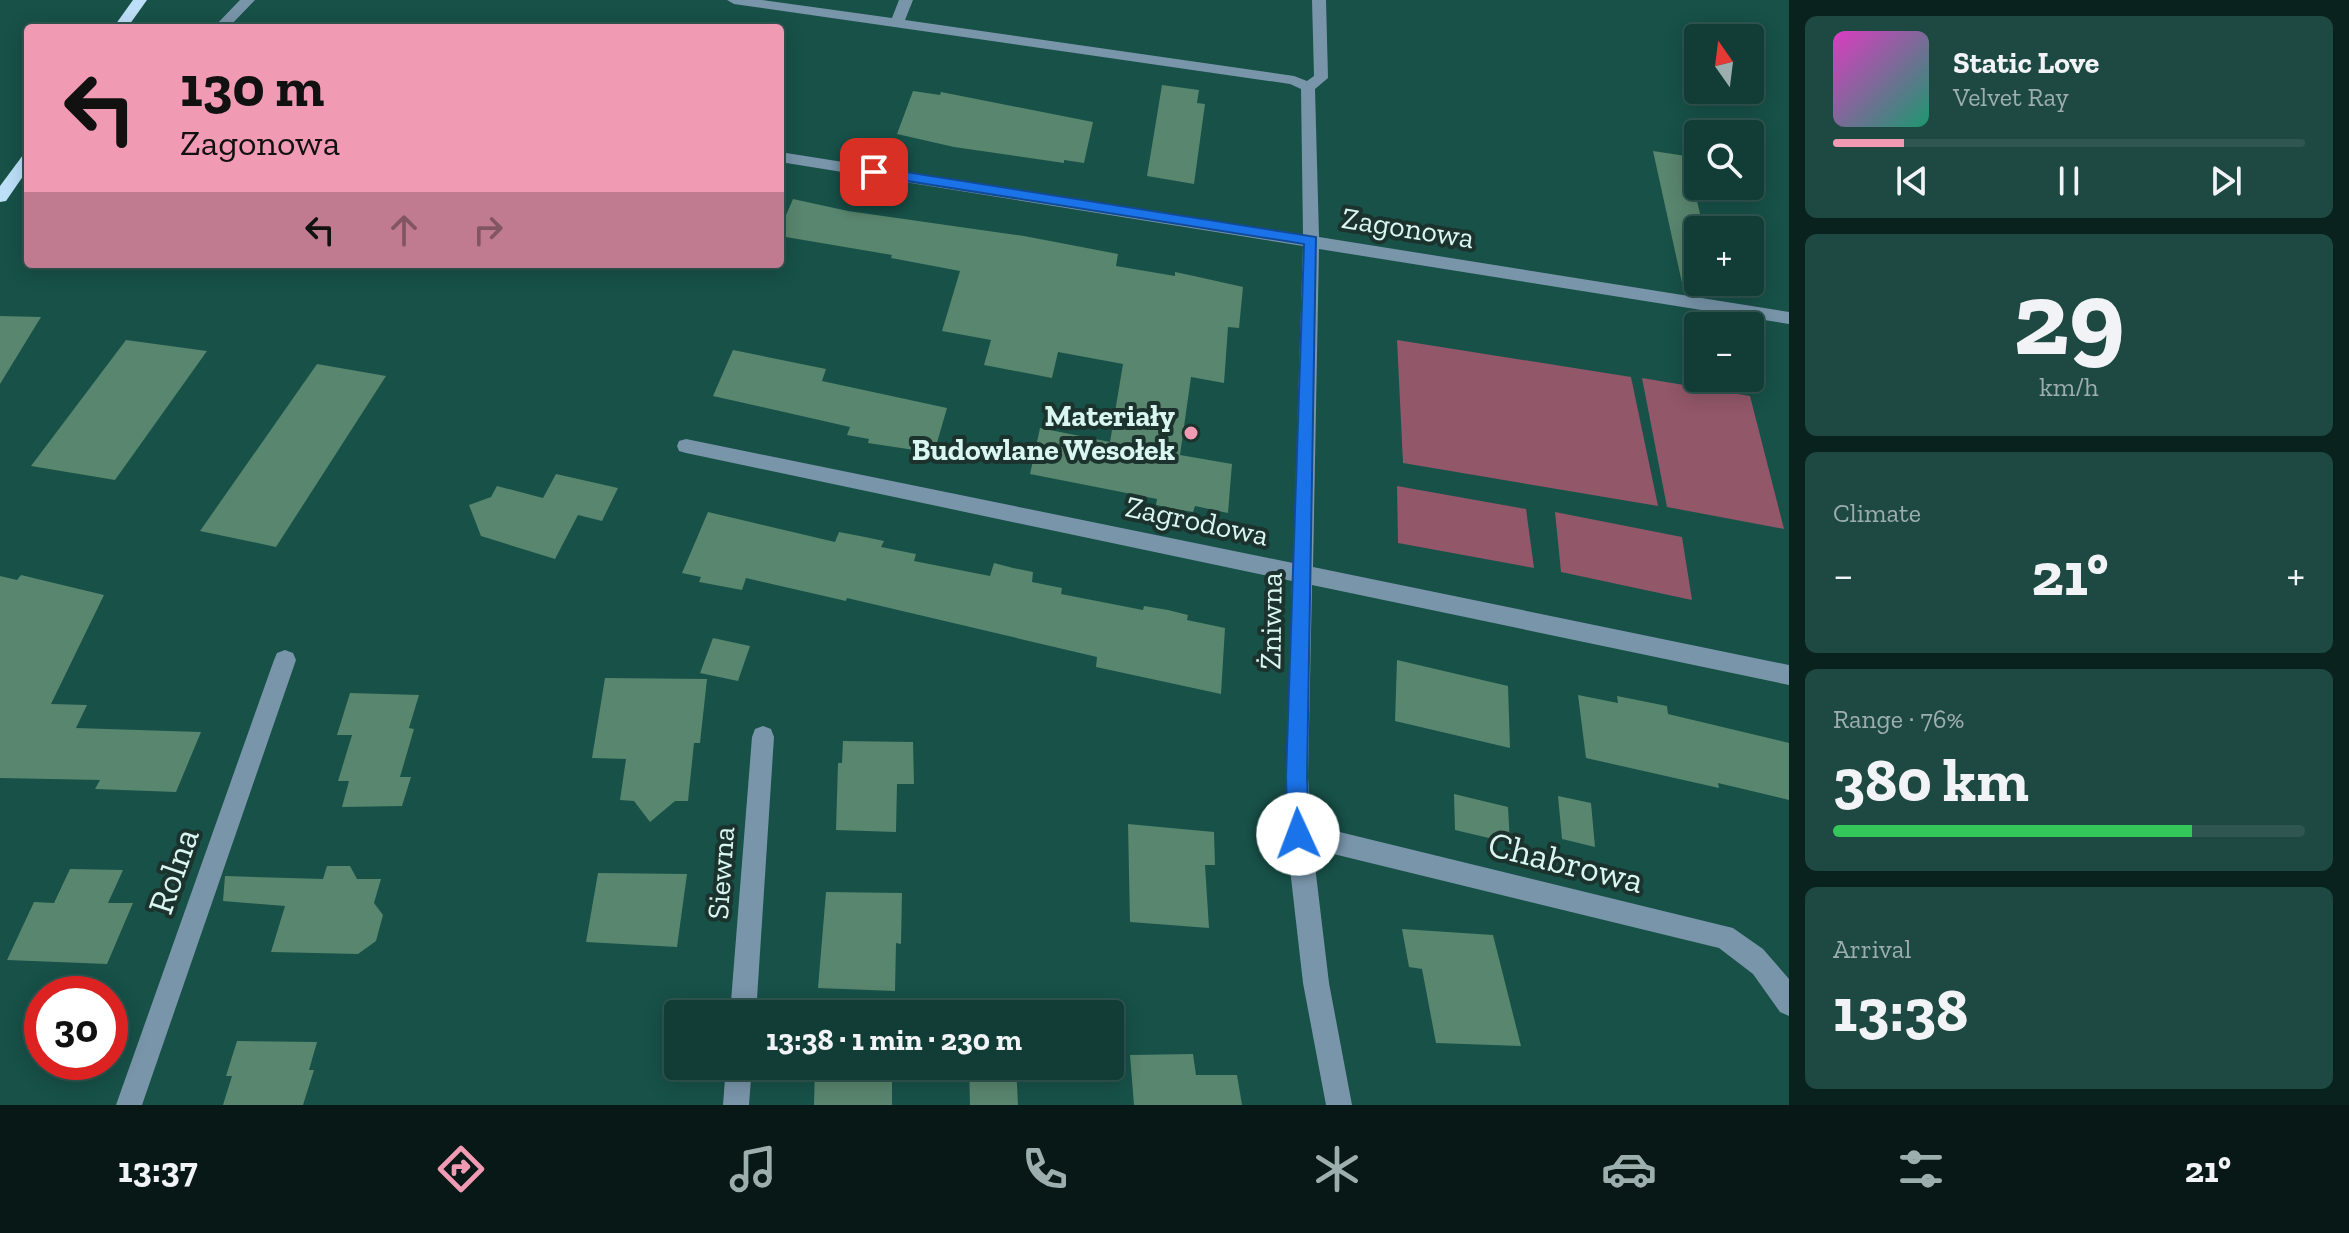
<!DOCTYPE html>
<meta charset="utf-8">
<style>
body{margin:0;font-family:"Zilla Slab",serif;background:#1e4842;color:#f1f3f6;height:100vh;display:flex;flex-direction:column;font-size:30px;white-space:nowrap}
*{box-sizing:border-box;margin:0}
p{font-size:26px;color:#9caead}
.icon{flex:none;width:44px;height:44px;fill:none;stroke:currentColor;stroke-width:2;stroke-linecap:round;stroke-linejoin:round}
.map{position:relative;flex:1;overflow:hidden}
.side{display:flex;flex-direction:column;gap:16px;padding:16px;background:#09221e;width:560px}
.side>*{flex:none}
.guide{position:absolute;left:24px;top:24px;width:760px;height:244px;border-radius:8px;box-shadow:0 4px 20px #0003,0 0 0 2px #305651;background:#f19ab4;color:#111;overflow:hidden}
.needle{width:52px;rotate:346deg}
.tools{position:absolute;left:1684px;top:24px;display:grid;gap:16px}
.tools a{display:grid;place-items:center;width:80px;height:80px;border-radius:8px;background:#113d36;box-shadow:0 4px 20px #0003,0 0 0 2px #305651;font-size:40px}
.speed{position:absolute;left:24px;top:976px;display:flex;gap:16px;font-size:40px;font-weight:700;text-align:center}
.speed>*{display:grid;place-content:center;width:104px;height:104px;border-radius:50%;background:#113d36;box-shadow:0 4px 20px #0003,0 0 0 2px #305651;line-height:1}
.speed .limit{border:12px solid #d22;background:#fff;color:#111}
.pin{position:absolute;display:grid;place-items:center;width:68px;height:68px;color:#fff;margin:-34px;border-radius:16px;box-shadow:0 4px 12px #0006}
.me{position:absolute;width:88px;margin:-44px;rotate:358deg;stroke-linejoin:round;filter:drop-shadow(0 0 6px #0008)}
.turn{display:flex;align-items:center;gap:28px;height:168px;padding:0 24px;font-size:36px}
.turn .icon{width:104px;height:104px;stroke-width:2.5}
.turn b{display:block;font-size:56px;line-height:68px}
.lanes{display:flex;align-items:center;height:76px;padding:0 24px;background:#0003;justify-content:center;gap:40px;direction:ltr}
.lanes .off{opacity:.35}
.big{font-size:60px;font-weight:700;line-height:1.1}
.side .card{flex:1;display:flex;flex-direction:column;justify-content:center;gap:12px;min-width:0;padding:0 28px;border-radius:12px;background:#1e4842}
.side .dial{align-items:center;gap:0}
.dial b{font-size:104px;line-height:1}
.song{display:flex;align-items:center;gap:24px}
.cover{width:96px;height:96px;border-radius:12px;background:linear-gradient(135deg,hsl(310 70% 55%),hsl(160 70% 35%))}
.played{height:8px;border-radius:4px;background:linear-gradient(90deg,#f19ab4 15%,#305651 15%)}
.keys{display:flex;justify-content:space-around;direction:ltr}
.heat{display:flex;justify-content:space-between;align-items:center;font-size:44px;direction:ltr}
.charge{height:12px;border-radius:6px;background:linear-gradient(90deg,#34c759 76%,#305651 0)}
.trip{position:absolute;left:664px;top:1000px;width:460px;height:80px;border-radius:8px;background:#113d36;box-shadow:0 4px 20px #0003,0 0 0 2px #305651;font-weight:700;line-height:80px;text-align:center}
.dock{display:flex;height:128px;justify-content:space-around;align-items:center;background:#071816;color:#9caead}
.dock .icon{width:56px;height:56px}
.dock .active{color:#f19ab4}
.dock b{font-size:36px;color:#f1f3f6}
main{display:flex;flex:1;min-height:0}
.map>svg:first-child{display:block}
</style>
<main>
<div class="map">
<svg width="1789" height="1105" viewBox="0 0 1789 1105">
<rect width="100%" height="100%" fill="#175148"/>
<!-- green -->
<g fill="#925769">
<polygon points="1397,340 1631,377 1658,506 1403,463"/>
<polygon points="1642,378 1750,396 1784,529 1667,507"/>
<polygon points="1397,486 1526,509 1534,568 1398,543"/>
<polygon points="1555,512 1682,537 1692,600 1561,572"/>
</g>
<!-- building -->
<g fill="#59866e">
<polygon points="1162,85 1199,90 1197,103 1205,104 1194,184 1147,176"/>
<polygon points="913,91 940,95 941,92 1093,122 1084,163 1064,160 1064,163 954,147 897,134"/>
<polygon points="1653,151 1686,156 1704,230 1698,230 1698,294 1684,292"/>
<polygon points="793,199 848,211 1024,236 1118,254 1116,266 1175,276 1175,272 1194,276 1243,287 1239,328 1228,327 1224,383 1191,377 1180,455 1232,464 1228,513 1195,506 1193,512 1175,509 1156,505 1157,499 1030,474 1040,428 1110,442 1123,364 1058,352 1052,378 984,365 991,340 942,331 960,271 891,258 892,255 780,236 780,229"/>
<polygon points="0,316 41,317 0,384"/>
<polygon points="126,340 207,351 115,480 31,466"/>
<polygon points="733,350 826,369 822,381 947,408 934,453 868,443 869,439 847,435 850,427 713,396"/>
<polygon points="317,364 386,376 276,547 200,531"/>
<polygon points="556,474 618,488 602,521 578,515 555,559 481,536 469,505 491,497 497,486 543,498"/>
<polygon points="708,512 835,542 839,532 865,537 884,541 881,547 916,554 914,561 990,576 994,563 1013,568 1033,572 1032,582 1062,588 1061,594 1143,610 1144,606 1168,610 1188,615 1187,620 1225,628 1221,694 1096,667 1097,657 847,598 846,601 746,578 742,590 699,582 701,577 682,573"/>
<polygon points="21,575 104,595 51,704 87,705 76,728 201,732 176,792 95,789 100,780 0,778 0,576 17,580"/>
<polygon points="713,638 750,646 738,681 700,673"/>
<polygon points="1397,660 1508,686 1510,748 1395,721"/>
<polygon points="605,678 707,679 700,743 694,743 688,801 675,801 650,822 634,801 620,800 626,759 592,758"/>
<polygon points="350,693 419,695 409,728 414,729 400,777 411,777 402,806 342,807 349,781 338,781 352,735 337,735"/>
<polygon points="1578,695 1618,703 1617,696 1667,706 1668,714 1789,743 1789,800 1718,783 1719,788 1586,758"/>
<polygon points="843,741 913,742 914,784 897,784 896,832 836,830 838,763 842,763"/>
<polygon points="1454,794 1508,807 1510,843 1455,830"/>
<polygon points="1558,796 1591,803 1595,847 1562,839"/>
<polygon points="1128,824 1214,832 1215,865 1205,865 1209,928 1130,922"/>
<polygon points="327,866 350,866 357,879 381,879 374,903 383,915 376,941 358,954 271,952 285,906 223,901 225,876 323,879"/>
<polygon points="70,869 123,870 108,903 133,903 107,964 7,960 34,902 54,903"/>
<polygon points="598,873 687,874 677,947 586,942"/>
<polygon points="826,892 902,893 901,944 896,943 895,991 818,988"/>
<polygon points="1402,929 1493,935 1521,1046 1436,1043 1422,969 1409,967"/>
<polygon points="237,1041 317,1042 309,1070 314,1070 303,1105 223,1105 232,1076 226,1076"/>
<polygon points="1193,1054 1196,1075 1237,1075 1242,1105 1134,1105 1130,1055"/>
<polygon points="969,1066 1016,1066 1018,1105 970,1105"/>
<polygon points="815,1068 892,1068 892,1105 814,1105"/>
</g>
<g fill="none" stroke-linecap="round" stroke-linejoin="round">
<!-- minor -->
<g fill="#7995aa" fill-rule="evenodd">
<polygon points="240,0 255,0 228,28 213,28"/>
<polygon points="727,0 762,0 892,18 899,0 913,0 905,20 1294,76 1307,81 1314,76 1312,0 1326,0 1328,78 1315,89 1319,237 1789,312 1789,324 1319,249 1313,567 1789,665 1789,685 1312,585 1308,777 1311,825 1733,928 1763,949 1789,979 1789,1016 1780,1012 1753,974 1719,948 1313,849 1329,983 1352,1105 1326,1105 1303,983 1286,834 1292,581 686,453 679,451 677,446 679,441 686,439 1293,563 1303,246 780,162 780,152 1303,235 1301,89 1290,84 734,4"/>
<polygon points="285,650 293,653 296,660 142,1105 116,1105 274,660 277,653"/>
<polygon points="763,726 771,729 774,737 756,1014 730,1014 752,737 755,729"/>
<polygon points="726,1066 752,1066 749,1105 723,1105"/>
</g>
<!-- major -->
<g fill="#bddff8" fill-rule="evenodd">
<polygon points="133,0 147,0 127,28 113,28"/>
<polygon points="28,153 28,169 6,201 0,202 0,186 23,155"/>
</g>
</g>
<!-- route -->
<polygon fill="#1a73e8" stroke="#114b97" stroke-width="2" points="874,167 1316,237 1307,777 1309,834 1306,842 1298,845 1291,842 1288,834 1286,777 1304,244 869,175 867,172"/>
<!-- markers -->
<circle fill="#f19ab4" stroke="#1b322d" stroke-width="3" cx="1191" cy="433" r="8"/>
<g text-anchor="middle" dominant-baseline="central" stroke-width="8" stroke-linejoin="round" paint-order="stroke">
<!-- street labels -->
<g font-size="30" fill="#daf6f0" stroke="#1b322d">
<text transform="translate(1408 228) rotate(9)">Zagonowa</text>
<text transform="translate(1197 521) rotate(12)">Zagrodowa</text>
<text transform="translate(1271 621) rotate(-89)">Żniwna</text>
<text transform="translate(721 873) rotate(-86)">Siewna</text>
</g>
<!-- poi labels -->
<g font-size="30" font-weight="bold" fill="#daf6f0" stroke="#1b322d" text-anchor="end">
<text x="1175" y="416">Materiały<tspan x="1175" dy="34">Budowlane Wesołek</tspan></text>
</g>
<!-- near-street labels -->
<g font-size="36" fill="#daf6f0" stroke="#1b322d">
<text transform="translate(1566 862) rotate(14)">Chabrowa</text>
<text transform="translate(173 871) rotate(-71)">Rolna</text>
</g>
</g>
</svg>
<div class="tools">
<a><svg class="needle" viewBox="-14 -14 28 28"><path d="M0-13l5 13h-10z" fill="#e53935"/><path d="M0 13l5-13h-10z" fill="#9caead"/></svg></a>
<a><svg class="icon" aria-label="search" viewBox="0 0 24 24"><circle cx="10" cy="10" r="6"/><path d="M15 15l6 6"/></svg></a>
<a>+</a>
<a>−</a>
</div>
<div class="speed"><div class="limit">30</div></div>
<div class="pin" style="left:874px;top:172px;background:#d93025"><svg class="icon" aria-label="arrive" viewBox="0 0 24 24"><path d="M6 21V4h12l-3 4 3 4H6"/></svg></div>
<svg class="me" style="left:1298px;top:834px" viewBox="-20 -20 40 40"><circle r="19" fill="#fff"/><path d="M0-13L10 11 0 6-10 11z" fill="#1a73e8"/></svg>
<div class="trip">13:38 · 1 min · 230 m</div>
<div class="guide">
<div class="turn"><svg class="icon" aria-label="left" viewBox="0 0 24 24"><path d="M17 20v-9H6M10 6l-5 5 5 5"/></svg><div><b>130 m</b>Zagonowa</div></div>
<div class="lanes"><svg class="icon" aria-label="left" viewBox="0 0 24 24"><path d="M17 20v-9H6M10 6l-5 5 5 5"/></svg><svg class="icon off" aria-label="ahead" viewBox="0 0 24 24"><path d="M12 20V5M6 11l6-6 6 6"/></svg><svg class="icon off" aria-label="right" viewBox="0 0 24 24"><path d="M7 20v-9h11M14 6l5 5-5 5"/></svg></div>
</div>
</div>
<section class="side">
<div class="card">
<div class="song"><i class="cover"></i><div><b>Static Love</b><p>Velvet Ray</p></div></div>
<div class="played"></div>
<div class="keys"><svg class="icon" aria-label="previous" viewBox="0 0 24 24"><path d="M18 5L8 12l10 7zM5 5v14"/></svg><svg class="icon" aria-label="pause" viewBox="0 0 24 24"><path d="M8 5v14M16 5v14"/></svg><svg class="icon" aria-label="next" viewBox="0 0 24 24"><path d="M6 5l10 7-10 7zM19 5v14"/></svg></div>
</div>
<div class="card dial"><b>29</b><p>km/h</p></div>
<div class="card"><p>Climate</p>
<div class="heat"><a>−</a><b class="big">21°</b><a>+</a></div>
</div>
<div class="card"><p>Range · 76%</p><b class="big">380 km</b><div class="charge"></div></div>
<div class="card"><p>Arrival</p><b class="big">13:38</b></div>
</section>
</main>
<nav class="dock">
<b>13:37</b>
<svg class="icon active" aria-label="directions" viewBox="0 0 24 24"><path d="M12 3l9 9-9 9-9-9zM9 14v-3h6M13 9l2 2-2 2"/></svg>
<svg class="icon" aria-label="music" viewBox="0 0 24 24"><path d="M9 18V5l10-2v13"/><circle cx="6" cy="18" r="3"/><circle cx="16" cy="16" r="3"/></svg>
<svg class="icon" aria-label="phone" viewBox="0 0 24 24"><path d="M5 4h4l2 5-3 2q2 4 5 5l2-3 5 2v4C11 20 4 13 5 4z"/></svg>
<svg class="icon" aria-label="climate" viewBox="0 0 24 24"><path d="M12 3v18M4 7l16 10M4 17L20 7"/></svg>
<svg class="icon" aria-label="car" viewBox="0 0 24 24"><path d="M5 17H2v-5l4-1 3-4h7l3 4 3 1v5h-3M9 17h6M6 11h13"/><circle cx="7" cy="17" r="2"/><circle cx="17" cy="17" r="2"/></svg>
<svg class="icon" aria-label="filters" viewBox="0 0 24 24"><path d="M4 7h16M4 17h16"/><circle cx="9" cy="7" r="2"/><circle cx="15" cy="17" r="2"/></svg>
<b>21°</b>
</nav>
